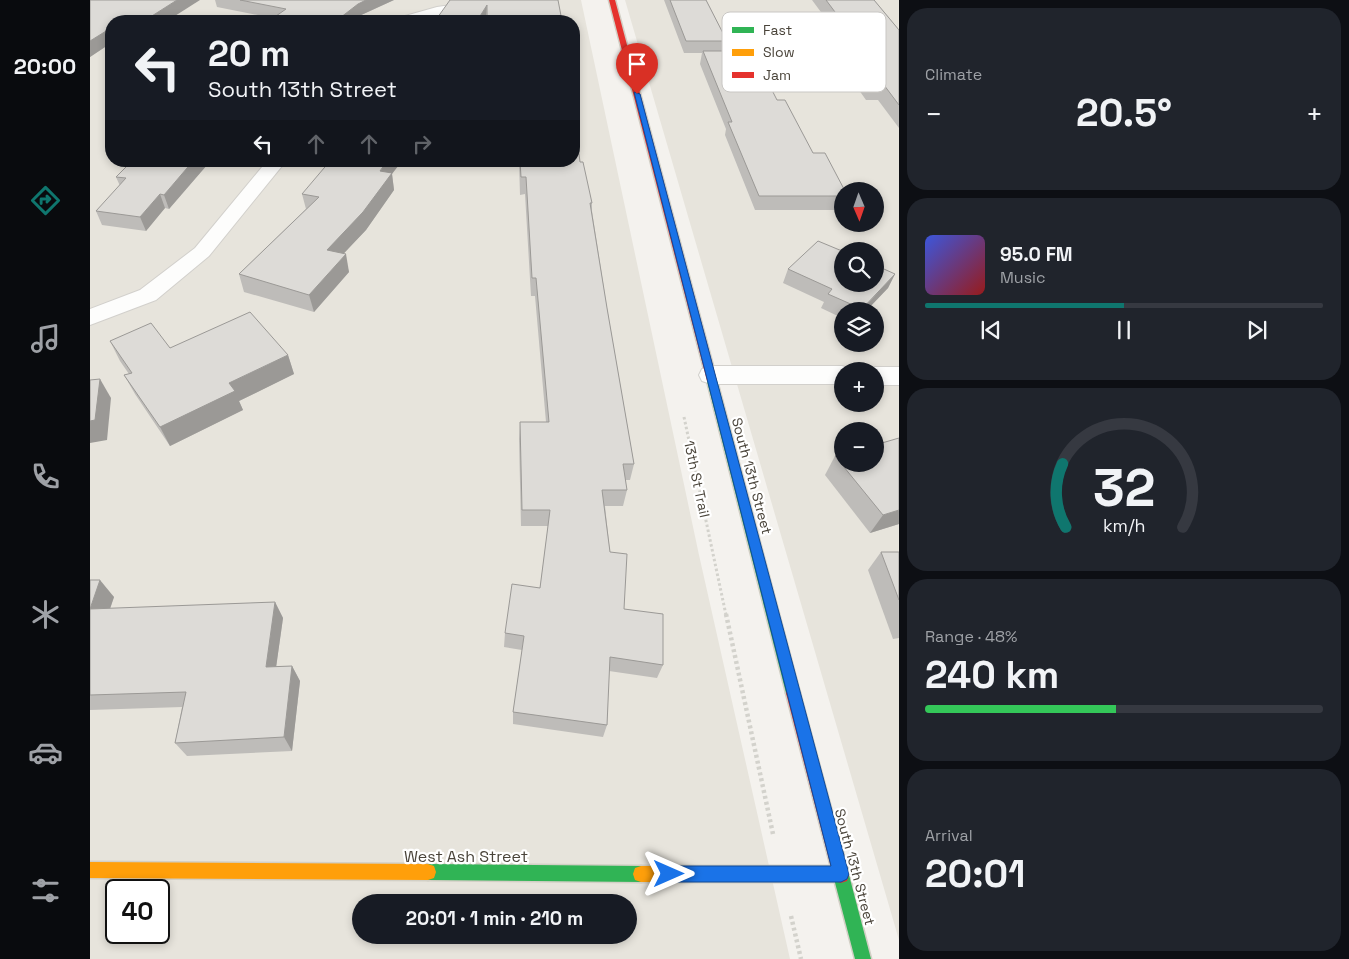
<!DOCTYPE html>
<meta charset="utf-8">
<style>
body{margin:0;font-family:"Space Grotesk",sans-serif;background:#20242c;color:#f1f3f6;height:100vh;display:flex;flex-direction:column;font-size:19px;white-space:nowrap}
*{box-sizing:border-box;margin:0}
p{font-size:16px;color:#9ea1a6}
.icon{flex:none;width:28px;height:28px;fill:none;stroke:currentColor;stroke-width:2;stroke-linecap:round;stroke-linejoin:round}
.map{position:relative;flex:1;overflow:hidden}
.side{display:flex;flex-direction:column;gap:8px;padding:8px;background:#0d0f14;width:450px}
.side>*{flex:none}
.guide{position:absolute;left:15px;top:15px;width:475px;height:152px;border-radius:20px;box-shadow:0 2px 8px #0003;background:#171b24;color:#f1f3f6;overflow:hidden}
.needle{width:32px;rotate:178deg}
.tools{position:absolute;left:744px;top:182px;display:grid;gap:10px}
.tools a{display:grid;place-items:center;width:50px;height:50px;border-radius:50%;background:#171b24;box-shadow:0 2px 8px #0003;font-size:25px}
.speed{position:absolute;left:15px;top:879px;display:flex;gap:10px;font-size:25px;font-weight:700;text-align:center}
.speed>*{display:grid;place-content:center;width:65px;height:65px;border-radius:50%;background:#171b24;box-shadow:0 2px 8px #0003;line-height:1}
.speed .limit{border:2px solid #111;border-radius:8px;background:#fff;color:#111}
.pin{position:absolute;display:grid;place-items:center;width:42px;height:42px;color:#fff;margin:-51px -21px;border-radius:50% 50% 50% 0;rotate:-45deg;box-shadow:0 0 5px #0007}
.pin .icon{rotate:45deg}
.me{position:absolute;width:55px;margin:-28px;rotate:90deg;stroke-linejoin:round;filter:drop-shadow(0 0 4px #0008)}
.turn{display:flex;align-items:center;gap:18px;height:105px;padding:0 20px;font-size:22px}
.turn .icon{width:65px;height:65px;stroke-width:2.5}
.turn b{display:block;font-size:35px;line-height:42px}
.lanes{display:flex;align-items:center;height:48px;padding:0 20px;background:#0003;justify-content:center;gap:25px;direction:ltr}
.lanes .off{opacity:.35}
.big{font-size:38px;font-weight:800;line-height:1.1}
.side .card{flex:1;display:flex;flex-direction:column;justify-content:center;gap:8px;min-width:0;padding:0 18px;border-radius:20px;background:#20242c}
.side .dial{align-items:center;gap:0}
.dial svg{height:130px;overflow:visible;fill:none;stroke:#363941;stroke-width:7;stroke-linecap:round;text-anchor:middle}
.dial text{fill:#f1f3f6;stroke:none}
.song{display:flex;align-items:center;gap:15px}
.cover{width:60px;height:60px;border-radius:8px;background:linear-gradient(135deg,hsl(230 70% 55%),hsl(0 70% 35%))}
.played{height:5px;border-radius:2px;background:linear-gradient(90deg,#0f766e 50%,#363941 50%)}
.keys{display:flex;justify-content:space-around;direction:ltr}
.heat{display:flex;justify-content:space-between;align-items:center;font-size:28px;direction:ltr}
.charge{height:8px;border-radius:4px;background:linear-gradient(90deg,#34c759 48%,#363941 0)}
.trip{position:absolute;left:262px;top:894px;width:285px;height:50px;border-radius:25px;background:#171b24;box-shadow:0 2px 8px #0003;font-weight:800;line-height:50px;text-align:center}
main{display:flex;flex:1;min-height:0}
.menu{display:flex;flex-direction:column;width:90px;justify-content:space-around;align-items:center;background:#090b0e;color:#9ea1a6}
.menu .icon{width:35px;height:35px}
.menu .on{color:#0f766e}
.menu b{font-size:22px;color:#f1f3f6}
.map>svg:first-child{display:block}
</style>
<main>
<nav class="menu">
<b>20:00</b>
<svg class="icon on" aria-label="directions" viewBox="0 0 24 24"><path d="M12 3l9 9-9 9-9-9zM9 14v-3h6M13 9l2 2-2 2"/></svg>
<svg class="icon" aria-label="music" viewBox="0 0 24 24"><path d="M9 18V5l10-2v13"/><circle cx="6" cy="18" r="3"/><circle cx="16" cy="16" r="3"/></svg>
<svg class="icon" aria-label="phone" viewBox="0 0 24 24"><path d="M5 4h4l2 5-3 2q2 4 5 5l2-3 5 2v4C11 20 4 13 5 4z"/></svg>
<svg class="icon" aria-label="climate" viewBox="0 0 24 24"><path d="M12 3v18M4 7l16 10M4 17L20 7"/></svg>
<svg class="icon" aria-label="car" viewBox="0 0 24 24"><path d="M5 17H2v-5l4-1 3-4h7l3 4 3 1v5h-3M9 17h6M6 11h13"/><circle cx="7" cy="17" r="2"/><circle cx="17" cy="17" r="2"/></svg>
<svg class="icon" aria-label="filters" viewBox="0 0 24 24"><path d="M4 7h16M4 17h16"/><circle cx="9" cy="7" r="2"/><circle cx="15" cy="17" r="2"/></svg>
</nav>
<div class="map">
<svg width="809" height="959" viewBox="0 0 809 959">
<rect width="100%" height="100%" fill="#f4f2ee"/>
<!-- residential -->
<g fill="#e7e4dc" fill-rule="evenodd">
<path d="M0 0H491L609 555 700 959H0ZM21 21H484V161H21ZM26 890H69V932H26ZM271 902H539V935H271Z"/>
<path d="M535 0H809V940ZM752 191H785V224H752ZM752 251H785V284H752ZM752 311H785V344H752ZM752 371H785V404H752ZM752 431H785V464H752Z"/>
</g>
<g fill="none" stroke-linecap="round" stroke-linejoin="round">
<defs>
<g id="street">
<polygon points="397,0 435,0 428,4 349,15 328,21 306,21 308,18 347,7"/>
<polygon points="177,161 196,161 119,256 66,300 0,325 0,309 50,290 105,248"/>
<polygon points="621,366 752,366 761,369 762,371 752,371 752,384 621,384 612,381 609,375 612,369"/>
<polygon points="785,367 809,367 809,385 785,385 785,371 776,371"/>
</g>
<g id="fast">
<polygon points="622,377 627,381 710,693 708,698 703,700 698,698 696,693 617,381"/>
<polygon points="338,864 551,866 557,868 559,874 557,880 551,882 338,880 332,878 330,872 332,866"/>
<polygon points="751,867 757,869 759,875 781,959 765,959 743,875 745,869"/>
</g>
<g id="slow">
<polygon points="0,862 338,864 344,866 346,872 344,878 338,880 0,878"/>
<polygon points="551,866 751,866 757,868 759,874 757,880 751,882 551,882 545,880 543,874 545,868"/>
</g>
<g id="jam">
<polygon points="519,0 525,0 627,381 622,385 617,381"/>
<polygon points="703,686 708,688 710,693 759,875 757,881 751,883 745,881 743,875 696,693 698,688"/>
</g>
</defs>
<!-- street casing -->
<use href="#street" stroke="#d2d0cc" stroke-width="2"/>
<!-- fast casing -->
<use href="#fast" stroke="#d2cfc5" stroke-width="3"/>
<!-- slow casing -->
<use href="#slow" stroke="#d2cfc5" stroke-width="3"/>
<!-- jam casing -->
<use href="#jam" stroke="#d2cfc5" stroke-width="3"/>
<!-- path-far1 -->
<polyline stroke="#d3d2cc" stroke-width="3" stroke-dasharray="2.5 2.5" stroke-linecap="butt" points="594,417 636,615"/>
<!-- path -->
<g stroke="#d3d2cc" stroke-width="4.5" stroke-dasharray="3 3" stroke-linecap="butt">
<polyline points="636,614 683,834"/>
<polyline points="701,916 711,959"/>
</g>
<!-- street -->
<use href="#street" fill="#fdfdfc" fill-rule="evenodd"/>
<!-- fast -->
<use href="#fast" fill="#30b455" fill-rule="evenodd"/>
<!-- slow -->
<use href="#slow" fill="#ff9f0a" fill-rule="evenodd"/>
<!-- jam -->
<use href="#jam" fill="#e5322d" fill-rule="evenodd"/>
</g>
<!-- wall -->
<g fill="#bebcb9">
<polygon points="0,0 77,21 21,21 21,43 0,57"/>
<polygon points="125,0 304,0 269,16 183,18 127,7"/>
<polygon points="574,0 616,0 637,41 634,51 687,100 723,153 752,191 752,207 751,210 665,210 635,135 636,129 610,64 612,53 594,53"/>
<polygon points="722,0 784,0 809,30 809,128 788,100 776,100 754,69 757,60 745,42 748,35"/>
<polygon points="42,161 125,161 122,165 117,165 79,209 75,208 56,231 12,225 6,211 30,186 26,177"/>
<polygon points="429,161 484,161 490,162 502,203 502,211 517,308 544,464 540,480 535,480 537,490 533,506 515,506 520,552 534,609 573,665 567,678 519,671 517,725 513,737 423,724 423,712 432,650 414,647 415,633 450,588 458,526 431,526 429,439 430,422 456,422 445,296 441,296 435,194 430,195"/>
<polygon points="302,174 304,190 276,230 253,254 259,272 224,312 154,292 149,274 216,209 212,194"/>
<polygon points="698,269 805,274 798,288 776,311 752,311 752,318 731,308 734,302 693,283"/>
<polygon points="20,341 80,348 198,355 204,374 149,401 153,410 80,446 45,394 34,375 39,374 30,361"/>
<polygon points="745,456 809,524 780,533 735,475"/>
<polygon points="791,552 809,552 809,638 803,639 778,570"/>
<polygon points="0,580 24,597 20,609 185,602 193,618 186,667 202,666 210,681 202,751 97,756 85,743 92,707 0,710"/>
</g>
<!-- shaded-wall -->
<g fill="#9b9996">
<polygon points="87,0 110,0 77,21 54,21"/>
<polygon points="276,0 304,0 269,16 263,21 246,21 268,4"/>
<polygon points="397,5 396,21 387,21"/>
<polygon points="37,18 38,21 32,21"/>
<polygon points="21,28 21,43 0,57 0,41"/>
<polygon points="103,161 116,161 117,165 79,209 74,195"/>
<polygon points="121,161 125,161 122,165"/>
<polygon points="297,161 312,161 302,174 304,190 276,230 241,267 237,250"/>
<polygon points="70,194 75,208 56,231 50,217"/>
<polygon points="256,254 259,272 224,312 219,295"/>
<polygon points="805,274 798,288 776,311 771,311"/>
<polygon points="198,355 204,374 149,401 153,410 80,446 70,427 139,383"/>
<polygon points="10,379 21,398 17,440 0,443 0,421"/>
<polygon points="809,510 809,524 780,533 793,515"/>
<polygon points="10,580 24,597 14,626 0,609"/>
<polygon points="185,602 193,618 184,682 176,667"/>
<polygon points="202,666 210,681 202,751 194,737"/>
</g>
<!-- building -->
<g fill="#dddbd7" stroke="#9b9996">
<polygon points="0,0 87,0 54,21 37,18 32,21 21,21 21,28 0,41"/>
<polygon points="150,0 276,0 268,4 246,21 179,21 196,9"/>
<polygon points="360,0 468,0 472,21 397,21 397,5 387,21 345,21"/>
<polygon points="580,0 616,0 637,41 596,41"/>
<polygon points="736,0 784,0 809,30 809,105 794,85 782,85 759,54 768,54 750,28 757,28"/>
<polygon points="613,51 662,51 687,100 695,100 723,153 735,153 755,191 752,191 752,196 669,196 638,122 642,122"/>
<polygon points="484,113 490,162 493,162 502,203 500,203 517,308 544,464 533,464 537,490 512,490 520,552 537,554 534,609 573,614 573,665 520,657 517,725 423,712 434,636 415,633 422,584 450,588 460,510 432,510 430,422 459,422 446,278 442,278 436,177 431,177 430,161 484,161"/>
<polygon points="42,161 103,161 74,195 70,194 50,217 6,211 36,178 26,177"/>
<polygon points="240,161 297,161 290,171 302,173 273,212 237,250 256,254 219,295 149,274 229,197 212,194"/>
<polygon points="728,241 752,251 752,284 785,284 785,265 805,274 772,309 738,294 742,289 698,269"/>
<polygon points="160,312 198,355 139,383 145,391 70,427 34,375 42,373 20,341 61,323 80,348"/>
<polygon points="10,379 5,420 0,421 0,380"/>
<polygon points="809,438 809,510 793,515 745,456 752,454 752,464 785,464 785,445"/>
<polygon points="791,552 809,552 809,600"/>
<polygon points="0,580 10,580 0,609"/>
<polygon points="185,602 176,667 202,666 194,737 85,743 96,692 0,695 0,609"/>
</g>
<!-- route -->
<polygon fill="#1a73e8" stroke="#114b97" points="544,92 550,94 759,874 757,879 751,882 579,882 574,879 571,874 574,868 579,866 741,866"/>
<g text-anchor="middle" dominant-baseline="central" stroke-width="4.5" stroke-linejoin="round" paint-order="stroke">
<!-- street labels -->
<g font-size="14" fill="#4a443a" stroke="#fff">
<text transform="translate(662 476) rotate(75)">South 13th Street</text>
<text transform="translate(607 479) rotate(78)">13th St Trail</text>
<text transform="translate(765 867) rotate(75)">South 13th Street</text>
</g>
<!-- near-street labels -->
<g font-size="16" fill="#4a443a" stroke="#fff">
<text x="376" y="856">West Ash Street</text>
</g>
</g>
<!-- legend -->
<rect x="632" y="12" width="164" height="80" rx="8" fill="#fff" stroke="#c9c7c4" stroke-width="1"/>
<rect x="642" y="27" width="22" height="6" fill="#30b455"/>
<rect x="642" y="49" width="22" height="7" fill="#ff9f0a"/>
<rect x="642" y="72" width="22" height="6" fill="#e5322d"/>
<g font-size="14" fill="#4a443a">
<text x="673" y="35">Fast</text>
<text x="673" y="57">Slow</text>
<text x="673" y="80">Jam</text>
</g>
</svg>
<div class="tools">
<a><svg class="needle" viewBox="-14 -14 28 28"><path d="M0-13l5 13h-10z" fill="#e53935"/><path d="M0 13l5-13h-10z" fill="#9ea1a6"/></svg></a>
<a><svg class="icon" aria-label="search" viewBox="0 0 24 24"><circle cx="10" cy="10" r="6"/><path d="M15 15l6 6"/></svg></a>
<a><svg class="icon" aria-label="layers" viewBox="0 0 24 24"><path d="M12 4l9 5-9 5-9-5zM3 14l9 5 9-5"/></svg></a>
<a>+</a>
<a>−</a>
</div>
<div class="speed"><div class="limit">40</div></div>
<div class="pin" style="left:547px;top:94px;background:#d93025"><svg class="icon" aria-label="arrive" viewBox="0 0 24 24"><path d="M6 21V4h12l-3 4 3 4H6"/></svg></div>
<svg class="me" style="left:579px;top:874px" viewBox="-20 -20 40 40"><path d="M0-17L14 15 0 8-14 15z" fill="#1a73e8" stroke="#fff" stroke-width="4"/></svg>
<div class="trip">20:01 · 1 min · 210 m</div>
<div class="guide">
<div class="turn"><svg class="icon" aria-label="left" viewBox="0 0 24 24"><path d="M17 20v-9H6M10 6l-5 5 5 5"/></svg><div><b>20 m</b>South 13th Street</div></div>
<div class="lanes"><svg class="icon" aria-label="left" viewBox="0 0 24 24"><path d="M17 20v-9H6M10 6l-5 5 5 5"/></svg><svg class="icon off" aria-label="ahead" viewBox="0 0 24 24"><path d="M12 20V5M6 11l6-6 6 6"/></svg><svg class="icon off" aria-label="ahead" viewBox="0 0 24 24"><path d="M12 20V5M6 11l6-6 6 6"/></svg><svg class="icon off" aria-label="right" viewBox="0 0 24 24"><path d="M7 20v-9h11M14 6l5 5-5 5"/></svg></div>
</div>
</div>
<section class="side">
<div class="card"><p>Climate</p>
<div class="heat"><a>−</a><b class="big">20.5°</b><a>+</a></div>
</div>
<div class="card">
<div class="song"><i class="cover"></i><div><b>95.0 FM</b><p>Music</p></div></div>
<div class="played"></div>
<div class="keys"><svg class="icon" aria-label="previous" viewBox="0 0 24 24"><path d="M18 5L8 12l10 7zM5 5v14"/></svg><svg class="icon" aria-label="pause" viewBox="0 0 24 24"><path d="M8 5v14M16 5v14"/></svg><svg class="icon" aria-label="next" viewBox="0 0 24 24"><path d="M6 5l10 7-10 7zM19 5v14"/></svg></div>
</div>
<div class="card dial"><svg viewBox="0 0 100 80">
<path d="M14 69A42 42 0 1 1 86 69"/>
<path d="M14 69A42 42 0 0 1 12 30" stroke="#0f766e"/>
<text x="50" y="56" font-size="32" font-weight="700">32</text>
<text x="50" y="72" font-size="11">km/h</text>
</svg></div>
<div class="card"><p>Range · 48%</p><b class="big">240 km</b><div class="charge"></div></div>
<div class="card"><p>Arrival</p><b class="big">20:01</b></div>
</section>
</main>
